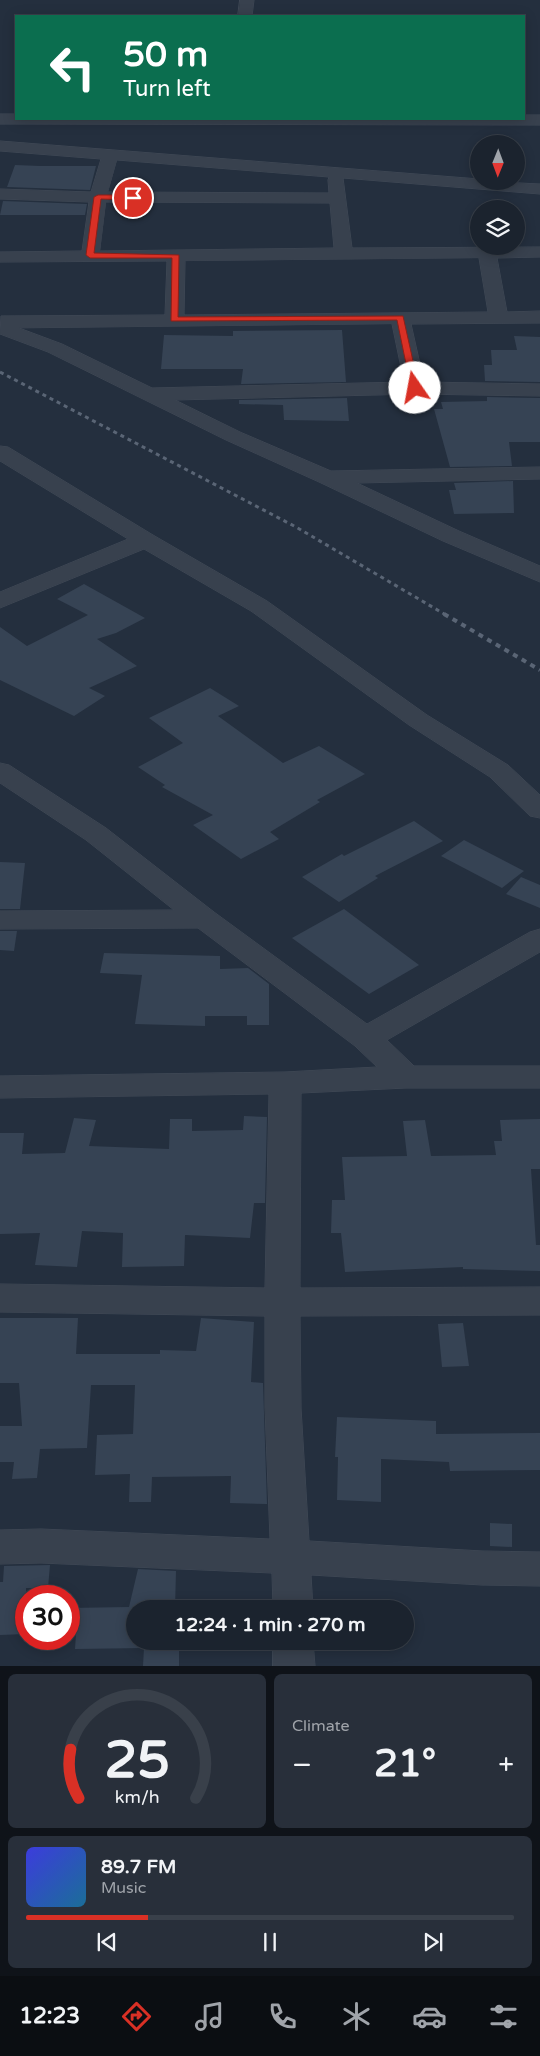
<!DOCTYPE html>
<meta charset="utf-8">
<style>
body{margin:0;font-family:"Varela Round",sans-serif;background:#282f3a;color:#f1f3f6;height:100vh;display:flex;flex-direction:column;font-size:19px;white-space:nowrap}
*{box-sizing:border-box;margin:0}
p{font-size:16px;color:#a0a4aa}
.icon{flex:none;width:28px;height:28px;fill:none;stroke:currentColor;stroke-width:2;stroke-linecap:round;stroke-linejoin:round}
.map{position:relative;height:1666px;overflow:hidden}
.side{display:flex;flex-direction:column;gap:8px;padding:8px;background:#0f1319;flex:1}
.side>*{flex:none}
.top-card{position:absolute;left:15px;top:15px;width:510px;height:105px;border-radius:0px;box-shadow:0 2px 12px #0003,0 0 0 1px #39404a;background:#0b6e4f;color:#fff;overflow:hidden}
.needle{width:32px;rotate:181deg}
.fabs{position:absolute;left:470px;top:135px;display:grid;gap:10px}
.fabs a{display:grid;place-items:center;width:55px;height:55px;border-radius:50%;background:#1b232e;box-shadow:0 2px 12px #0003,0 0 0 1px #39404a;font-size:25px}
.speed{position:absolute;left:15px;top:1585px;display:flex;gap:10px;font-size:25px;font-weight:700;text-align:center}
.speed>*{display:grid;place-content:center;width:65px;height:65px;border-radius:50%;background:#1b232e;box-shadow:0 2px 12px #0003,0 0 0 1px #39404a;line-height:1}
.speed .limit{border:8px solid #d22;background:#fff;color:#111}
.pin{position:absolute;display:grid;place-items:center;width:42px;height:42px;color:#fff;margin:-21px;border:2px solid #fff;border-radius:50%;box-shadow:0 1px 5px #0007}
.me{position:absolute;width:55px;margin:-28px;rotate:348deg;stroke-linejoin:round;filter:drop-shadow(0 0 4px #0008)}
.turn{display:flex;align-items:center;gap:18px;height:105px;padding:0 25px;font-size:22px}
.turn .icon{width:65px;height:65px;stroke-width:2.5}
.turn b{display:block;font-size:35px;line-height:42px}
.big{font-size:38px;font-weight:700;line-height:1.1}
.side .widget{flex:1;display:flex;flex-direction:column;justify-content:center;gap:8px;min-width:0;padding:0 18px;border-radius:8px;background:#282f3a}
.side .dial{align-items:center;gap:0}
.dial svg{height:130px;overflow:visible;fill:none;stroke:#39404a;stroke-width:7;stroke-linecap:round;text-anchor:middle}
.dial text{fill:#f1f3f6;stroke:none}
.song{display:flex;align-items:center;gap:15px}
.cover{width:60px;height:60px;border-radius:8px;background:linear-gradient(135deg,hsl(240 70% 55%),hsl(200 70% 35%))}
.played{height:5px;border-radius:2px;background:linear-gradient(90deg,#d93025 25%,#39404a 25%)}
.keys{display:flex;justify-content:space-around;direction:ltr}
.heat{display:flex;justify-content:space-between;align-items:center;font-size:28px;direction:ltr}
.side .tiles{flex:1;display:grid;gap:8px;grid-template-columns:1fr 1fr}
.widget:last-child{grid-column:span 2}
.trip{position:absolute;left:126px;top:1600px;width:288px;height:50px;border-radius:25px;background:#1b232e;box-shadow:0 2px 12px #0003,0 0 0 1px #39404a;font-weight:700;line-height:50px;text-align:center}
.tab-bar{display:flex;height:80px;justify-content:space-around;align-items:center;background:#0b0e12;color:#a0a4aa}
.tab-bar .icon{width:35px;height:35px}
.tab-bar .current{color:#d93025}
.tab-bar b{font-size:22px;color:#f1f3f6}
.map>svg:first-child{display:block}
</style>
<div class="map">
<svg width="540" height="1666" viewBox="0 0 540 1666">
<rect width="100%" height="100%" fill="#242f3e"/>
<!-- building -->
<g fill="#364354">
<polygon points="15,165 40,166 96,166 90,190 7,187"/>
<polygon points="3,201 87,204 85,215 0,215"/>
<polygon points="342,330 346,382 241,384 243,369 161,369 164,335 233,336 233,331"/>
<polygon points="514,336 540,337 540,382 485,381 484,365 492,365 491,350 517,350"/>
<polygon points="487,397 540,398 540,442 509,442 512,466 450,467 434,409 443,409 441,402 487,401"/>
<polygon points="347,398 349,421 284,420 283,405 239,404 239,400"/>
<polygon points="513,481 514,513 454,514 449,490 456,490 454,483"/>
<polygon points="84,584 145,618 116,633 97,639 137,666 89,688 105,696 74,716 0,680 0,627 27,646 88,615 57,599"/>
<polygon points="210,688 239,706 218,716 283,763 319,746 365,774 317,800 320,802 270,832 279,839 241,859 193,825 213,815 162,787 165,785 138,767 183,743 149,718"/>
<polygon points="414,821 443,841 375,876 378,878 339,902 302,877 342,854 344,856"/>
<polygon points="464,840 524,871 502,888 441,856"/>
<polygon points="0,862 25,863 20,909 0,909"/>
<polygon points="521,877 540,885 540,908 506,894"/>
<polygon points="344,909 419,965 369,994 292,938"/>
<polygon points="0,931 17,931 14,951 0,950"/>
<polygon points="104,953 220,956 220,969 248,968 269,984 269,1025 247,1025 247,1016 205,1016 205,1026 135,1024 142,975 100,973"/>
<polygon points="244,1116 267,1117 265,1203 254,1203 250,1238 185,1235 184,1266 122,1267 123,1233 82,1231 77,1267 35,1265 40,1233 0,1234 0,1133 24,1133 22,1154 65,1153 74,1118 96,1120 89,1146 169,1149 170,1119 192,1119 192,1131 243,1130"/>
<polygon points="540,1119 540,1169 531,1169 536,1245 540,1245 540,1271 463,1269 463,1267 345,1272 341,1233 331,1233 332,1200 345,1200 342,1157 407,1156 403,1121 425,1120 431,1156 496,1155 494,1141 502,1141 500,1120"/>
<polygon points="0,1318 78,1318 76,1354 160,1354 160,1350 196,1351 201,1318 254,1322 251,1382 263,1383 267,1504 230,1503 231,1476 152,1477 151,1502 129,1502 130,1474 95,1475 97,1435 133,1434 135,1385 91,1385 87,1448 40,1449 37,1478 12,1479 14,1462 0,1462 0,1426 22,1426 19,1383 0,1383"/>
<polygon points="463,1323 469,1366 442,1367 438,1324"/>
<polygon points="337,1417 436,1421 436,1434 540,1433 540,1470 450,1471 449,1462 381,1459 381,1502 337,1500 338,1457 335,1457"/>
<polygon points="490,1523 512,1524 512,1547 490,1546"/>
<polygon points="50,1565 48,1588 26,1588 26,1634 0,1635 0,1582 3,1582 4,1566"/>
<polygon points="138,1569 176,1571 175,1609 135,1609 135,1641 179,1641 179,1666 143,1666 144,1648 75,1649 76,1634 69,1634 69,1608 129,1607"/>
</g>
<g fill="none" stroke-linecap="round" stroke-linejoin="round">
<defs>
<g id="minor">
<polygon points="240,0 254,0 252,16 238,16"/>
<polygon points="0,114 16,114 16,119 524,119 524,115 540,115 540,125 0,124"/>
<path d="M0 141 479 179V181L540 184V194L343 178 352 248 540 247V257L497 258 507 312 540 311V323L411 324 424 382 540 384V396L415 394 175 400 240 432 331 471 540 467V479L357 483 459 531 540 566V582L443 541 319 482 226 440 48 352 0 334 1 316 165 315 167 261 0 262V252L82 251 89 202 0 199V189L91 192 101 159 0 151ZM117 160 329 177 328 180 329 193 108 192ZM106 202 330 203 334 248 100 251ZM479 258 488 312 184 315 185 261ZM392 324 404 382 152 388 62 344 19 328Z"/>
<polygon points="0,446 8,447 153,535 267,601 427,715 508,765 540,795 540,818 530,816 490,777 409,725 251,611 144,549 0,608 0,592 128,539 0,461"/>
<polygon points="0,763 9,765 106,828 214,912 367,1024 530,932 540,929 540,952 387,1040 414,1066 540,1066 540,1088 406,1088 301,1093 300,1286 300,1288 540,1287 540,1315 300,1316 301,1408 309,1541 482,1551 540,1552 540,1586 482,1585 311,1575 313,1609 273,1609 272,1573 41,1563 0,1564 0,1530 41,1529 270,1539 265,1408 265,1316 0,1312 0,1284 265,1288 269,1094 0,1098 0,1076 285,1072 377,1067 355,1046 198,928 0,929 0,911 174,910 86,840 0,783"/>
<polygon points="273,1641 313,1641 315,1666 273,1666"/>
</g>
</defs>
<!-- minor casing -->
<use href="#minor" stroke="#414a57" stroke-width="1"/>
<!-- minor -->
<use href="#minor" fill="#38414e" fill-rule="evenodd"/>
<!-- rail-far1 -->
<polyline stroke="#5a6575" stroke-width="3" stroke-dasharray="4 4" stroke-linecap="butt" points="0,372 296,527 446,615"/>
<!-- rail -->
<polyline stroke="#5a6575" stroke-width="4" stroke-dasharray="5 5" stroke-linecap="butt" points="444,614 540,670"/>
</g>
<!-- route -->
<polygon fill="#d93025" stroke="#8d1f18" points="98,195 133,195 137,198 133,200 101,199 94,253 179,255 178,317 403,316 419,388 415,391 411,388 397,320 171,321 172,258 90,258 86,255 94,197"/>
</svg>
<div class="fabs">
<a><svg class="needle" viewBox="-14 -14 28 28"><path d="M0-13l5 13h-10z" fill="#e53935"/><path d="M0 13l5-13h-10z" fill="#a0a4aa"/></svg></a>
<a><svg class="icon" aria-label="layers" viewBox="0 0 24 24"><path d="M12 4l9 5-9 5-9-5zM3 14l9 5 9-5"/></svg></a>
</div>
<div class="speed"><div class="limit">30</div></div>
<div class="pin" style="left:133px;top:198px;background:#d93025"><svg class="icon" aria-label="arrive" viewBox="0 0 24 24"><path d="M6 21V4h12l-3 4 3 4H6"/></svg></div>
<svg class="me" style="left:415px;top:388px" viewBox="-20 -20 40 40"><circle r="19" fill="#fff"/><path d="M0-13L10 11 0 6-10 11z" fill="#d93025"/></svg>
<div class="trip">12:24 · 1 min · 270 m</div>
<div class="top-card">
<div class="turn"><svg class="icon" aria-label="left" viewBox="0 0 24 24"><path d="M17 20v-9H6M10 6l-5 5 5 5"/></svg><div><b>50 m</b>Turn left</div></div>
</div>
</div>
<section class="side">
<div class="tiles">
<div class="widget dial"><svg viewBox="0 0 100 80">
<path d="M14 69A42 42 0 1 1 86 69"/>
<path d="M14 69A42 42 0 0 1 9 39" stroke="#d93025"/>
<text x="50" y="56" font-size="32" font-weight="700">25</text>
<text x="50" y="72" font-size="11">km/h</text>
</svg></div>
<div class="widget"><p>Climate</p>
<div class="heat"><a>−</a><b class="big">21°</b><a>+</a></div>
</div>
<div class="widget">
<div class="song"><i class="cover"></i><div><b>89.7 FM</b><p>Music</p></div></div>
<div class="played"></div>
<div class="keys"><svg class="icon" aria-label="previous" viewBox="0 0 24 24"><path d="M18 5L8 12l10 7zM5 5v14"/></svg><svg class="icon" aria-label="pause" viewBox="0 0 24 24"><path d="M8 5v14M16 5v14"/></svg><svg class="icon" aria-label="next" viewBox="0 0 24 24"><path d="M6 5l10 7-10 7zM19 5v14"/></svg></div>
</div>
</div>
</section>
<nav class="tab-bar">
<b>12:23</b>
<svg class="icon current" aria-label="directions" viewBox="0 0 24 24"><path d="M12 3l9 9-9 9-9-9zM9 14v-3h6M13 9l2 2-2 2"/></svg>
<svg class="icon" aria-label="music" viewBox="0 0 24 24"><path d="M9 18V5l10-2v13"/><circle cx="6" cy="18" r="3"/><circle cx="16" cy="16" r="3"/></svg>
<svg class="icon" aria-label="phone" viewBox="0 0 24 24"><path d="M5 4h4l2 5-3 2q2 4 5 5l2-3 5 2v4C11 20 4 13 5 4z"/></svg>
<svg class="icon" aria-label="climate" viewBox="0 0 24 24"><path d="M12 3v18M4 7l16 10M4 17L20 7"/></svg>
<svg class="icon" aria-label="car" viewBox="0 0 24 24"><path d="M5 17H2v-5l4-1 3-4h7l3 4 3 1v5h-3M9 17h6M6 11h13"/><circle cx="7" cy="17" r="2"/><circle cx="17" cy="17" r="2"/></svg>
<svg class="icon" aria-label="filters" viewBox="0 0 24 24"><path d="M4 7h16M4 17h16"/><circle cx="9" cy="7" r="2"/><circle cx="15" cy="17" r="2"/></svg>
</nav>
